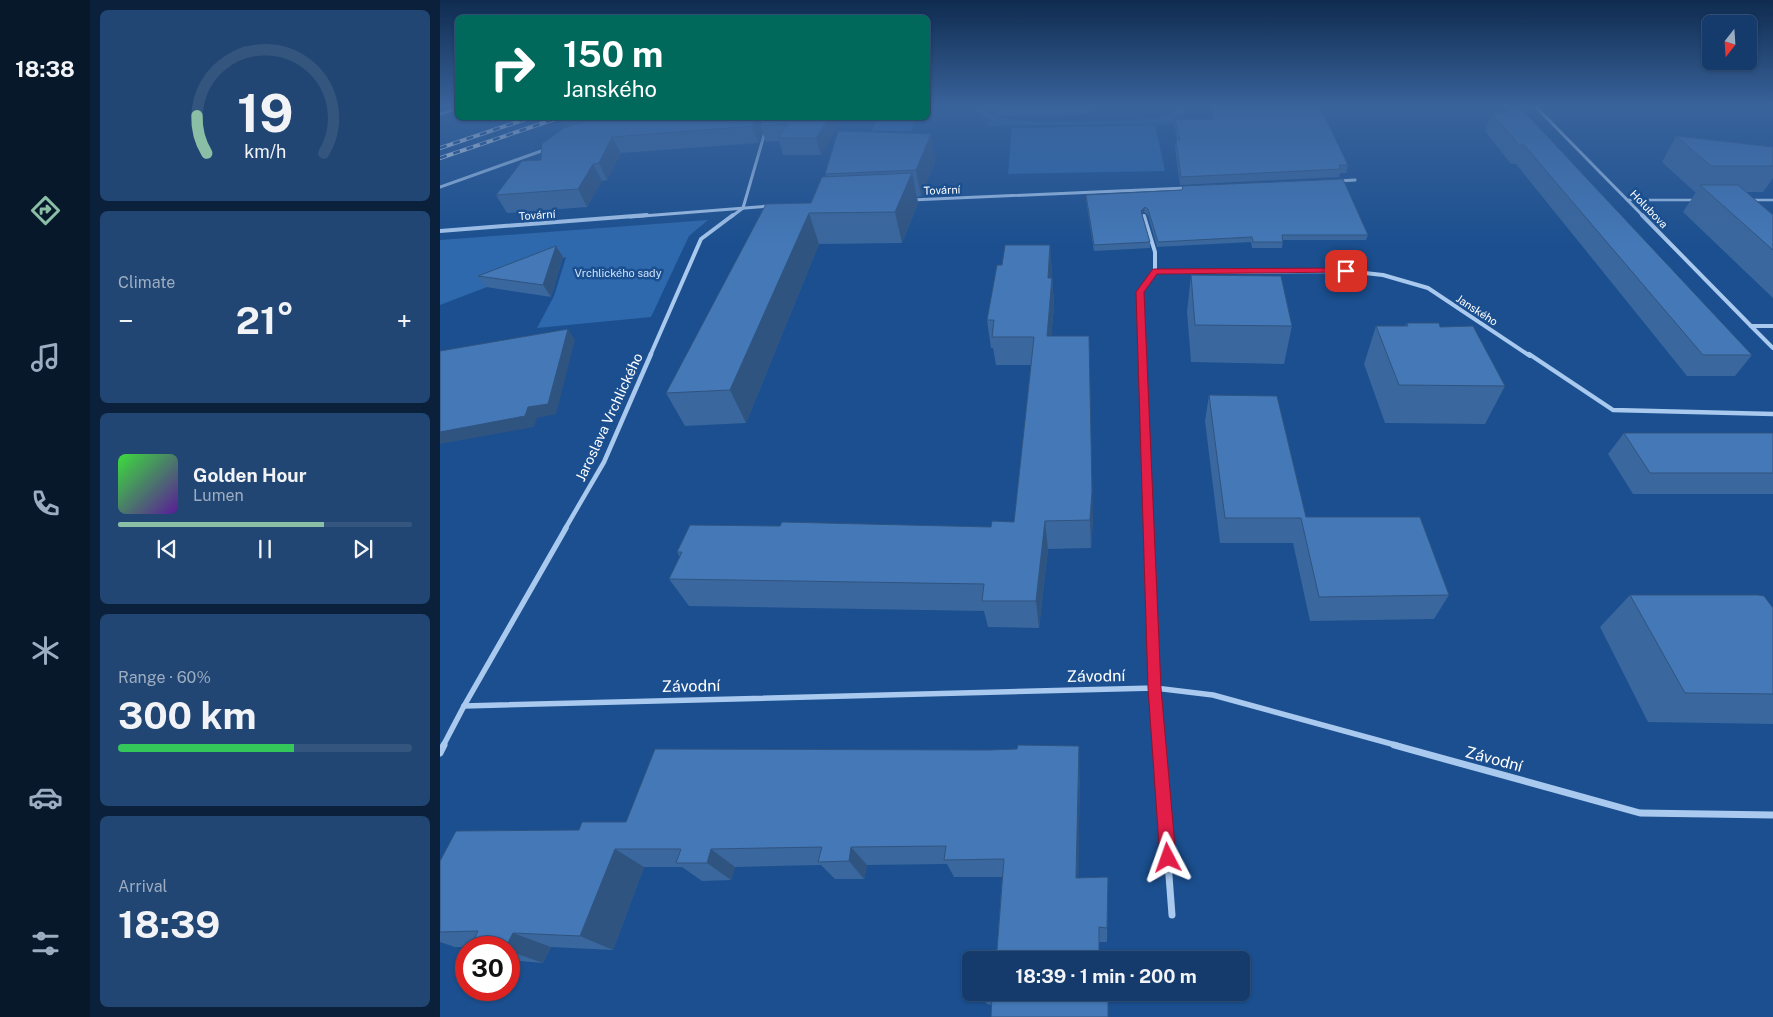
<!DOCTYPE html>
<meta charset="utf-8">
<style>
body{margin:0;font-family:"Public Sans",sans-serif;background:#214673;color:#f1f3f6;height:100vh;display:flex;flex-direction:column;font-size:19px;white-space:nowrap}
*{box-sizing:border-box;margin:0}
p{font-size:16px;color:#9dadc1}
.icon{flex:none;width:28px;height:28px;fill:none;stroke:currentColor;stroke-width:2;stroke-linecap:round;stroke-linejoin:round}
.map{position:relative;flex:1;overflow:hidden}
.side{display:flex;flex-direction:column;gap:10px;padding:10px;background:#0b203b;width:350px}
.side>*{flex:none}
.guide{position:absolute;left:15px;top:15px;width:475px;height:105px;border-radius:8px;box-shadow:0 1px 4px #0004,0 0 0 1px #33557e;background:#00695c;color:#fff;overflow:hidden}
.needle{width:32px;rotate:197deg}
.buttons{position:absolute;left:1262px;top:15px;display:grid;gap:10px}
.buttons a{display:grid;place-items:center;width:55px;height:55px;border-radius:8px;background:#143b6b;box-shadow:0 1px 4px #0004,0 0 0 1px #33557e;font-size:25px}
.speed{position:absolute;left:15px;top:936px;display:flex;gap:10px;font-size:25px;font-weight:700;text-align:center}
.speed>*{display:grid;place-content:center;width:65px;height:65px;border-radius:50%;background:#143b6b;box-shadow:0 1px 4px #0004,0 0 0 1px #33557e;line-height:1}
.speed .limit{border:8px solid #d22;background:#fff;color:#111}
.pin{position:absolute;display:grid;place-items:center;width:42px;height:42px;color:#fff;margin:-21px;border-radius:10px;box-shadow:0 2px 8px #0006}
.me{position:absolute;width:55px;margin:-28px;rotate:356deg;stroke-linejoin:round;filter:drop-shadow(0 0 4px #0008)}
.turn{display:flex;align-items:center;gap:18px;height:105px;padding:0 25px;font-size:22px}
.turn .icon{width:65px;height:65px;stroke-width:2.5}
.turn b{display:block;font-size:35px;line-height:42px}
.big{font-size:38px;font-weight:700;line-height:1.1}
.side .tile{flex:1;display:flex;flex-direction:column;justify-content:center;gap:8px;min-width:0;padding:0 18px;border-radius:8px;background:#214673}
.side .dial{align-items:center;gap:0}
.dial svg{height:130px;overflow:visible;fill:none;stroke:#33557e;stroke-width:7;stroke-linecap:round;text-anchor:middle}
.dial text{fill:#f1f3f6;stroke:none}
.song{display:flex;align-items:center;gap:15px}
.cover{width:60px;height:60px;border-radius:8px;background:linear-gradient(135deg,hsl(120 70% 55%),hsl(270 70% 35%))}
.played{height:5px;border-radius:2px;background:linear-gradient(90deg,#8abfa5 70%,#33557e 70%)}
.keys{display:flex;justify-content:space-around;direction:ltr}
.heat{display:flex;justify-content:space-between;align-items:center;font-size:28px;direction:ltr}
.charge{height:8px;border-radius:4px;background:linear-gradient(90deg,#34c759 60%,#33557e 0)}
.trip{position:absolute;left:522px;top:951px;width:288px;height:50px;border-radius:8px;background:#143b6b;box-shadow:0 1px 4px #0004,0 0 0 1px #33557e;font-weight:700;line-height:50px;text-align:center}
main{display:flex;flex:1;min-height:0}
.tab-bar{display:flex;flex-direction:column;width:90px;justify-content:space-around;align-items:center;background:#08182b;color:#9dadc1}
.tab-bar .icon{width:35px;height:35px}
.tab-bar .active{color:#8abfa5}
.tab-bar b{font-size:22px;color:#f1f3f6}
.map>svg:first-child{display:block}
</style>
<main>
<nav class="tab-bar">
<b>18:38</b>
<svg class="icon active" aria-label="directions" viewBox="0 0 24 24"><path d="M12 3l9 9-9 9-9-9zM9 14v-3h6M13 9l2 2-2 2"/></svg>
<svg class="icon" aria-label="music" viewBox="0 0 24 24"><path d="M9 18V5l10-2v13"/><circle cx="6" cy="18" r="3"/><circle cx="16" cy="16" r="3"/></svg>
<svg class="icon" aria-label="phone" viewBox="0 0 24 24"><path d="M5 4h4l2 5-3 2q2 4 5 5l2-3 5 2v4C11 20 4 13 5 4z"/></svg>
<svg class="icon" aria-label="climate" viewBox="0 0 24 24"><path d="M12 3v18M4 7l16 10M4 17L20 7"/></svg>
<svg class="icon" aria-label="car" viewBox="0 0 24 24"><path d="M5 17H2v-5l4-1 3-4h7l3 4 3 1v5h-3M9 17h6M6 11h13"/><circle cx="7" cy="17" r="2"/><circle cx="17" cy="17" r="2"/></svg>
<svg class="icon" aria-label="filters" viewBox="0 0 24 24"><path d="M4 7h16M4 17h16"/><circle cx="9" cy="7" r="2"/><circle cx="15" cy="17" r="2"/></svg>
</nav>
<section class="side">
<div class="tile dial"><svg viewBox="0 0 100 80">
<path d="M14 69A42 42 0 1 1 86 69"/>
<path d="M14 69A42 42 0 0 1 8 46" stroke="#8abfa5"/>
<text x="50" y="56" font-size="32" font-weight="700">19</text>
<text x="50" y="72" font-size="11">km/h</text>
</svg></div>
<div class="tile"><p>Climate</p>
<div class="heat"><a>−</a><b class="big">21°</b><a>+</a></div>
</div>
<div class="tile">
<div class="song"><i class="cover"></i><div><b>Golden Hour</b><p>Lumen</p></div></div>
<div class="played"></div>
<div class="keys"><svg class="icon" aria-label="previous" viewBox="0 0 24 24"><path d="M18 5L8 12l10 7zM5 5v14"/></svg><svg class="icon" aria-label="pause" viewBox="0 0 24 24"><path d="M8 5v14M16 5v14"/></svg><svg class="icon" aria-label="next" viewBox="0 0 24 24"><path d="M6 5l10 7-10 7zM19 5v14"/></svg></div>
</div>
<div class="tile"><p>Range · 60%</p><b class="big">300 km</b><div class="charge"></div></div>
<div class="tile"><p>Arrival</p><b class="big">18:39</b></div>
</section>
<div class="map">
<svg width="1333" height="1017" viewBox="0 0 1333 1017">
<rect width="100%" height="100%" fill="#1b4f8f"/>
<!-- green -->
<g fill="#2e69ad">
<path d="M536 105H546L547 111C568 129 677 120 709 119 719 118 734 116 738 105H747L744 112 733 118H750L751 123 548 126V122H553L536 111Z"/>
<polygon points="558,105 653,105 654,114 556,116"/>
<polygon points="438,118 476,118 471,131 432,131"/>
<polygon points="715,125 725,171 568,174 572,128"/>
<polygon points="268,220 249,236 211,317 97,328 114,296 126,257 0,305 0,240"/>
</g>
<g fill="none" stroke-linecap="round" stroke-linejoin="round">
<!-- lane -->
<g stroke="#a9c9ee" stroke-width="2.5">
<polyline points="1187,200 1255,200"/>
<polyline points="1312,200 1333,200"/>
</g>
<!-- street-far4 -->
<g stroke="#a9c9ee" stroke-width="3">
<polyline points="1094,105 1204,217"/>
<polyline points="0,114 18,108"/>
<polyline points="898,181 915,180"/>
<polyline points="0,187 107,149"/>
<polyline points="471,200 747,188"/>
<polyline points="190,217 330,206"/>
<polyline points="291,217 303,208 329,118"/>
</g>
<!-- street-far3 -->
<g stroke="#a9c9ee" stroke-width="4">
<polyline points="1202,215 1311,326"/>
<polyline points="0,231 207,215"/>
<polyline points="715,272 906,271 943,275 988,288 1090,356"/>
<polyline points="1333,326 1311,326 1333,348"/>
<polyline points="210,356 261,239 293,215"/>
<polyline points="702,356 700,292 715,272 715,252 704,216"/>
</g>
<!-- street-far2 -->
<g stroke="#a9c9ee" stroke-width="4.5">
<polyline points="702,354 709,529"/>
<polyline points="1089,354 1173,410 1333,414"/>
<polyline points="125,529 164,462 211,354"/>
</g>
<!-- street-far1 -->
<g stroke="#a9c9ee" stroke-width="5.5">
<polyline points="709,528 719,746"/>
<polyline points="24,706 715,688 773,695 959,746"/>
<polyline points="3,746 24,706 126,528"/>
</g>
<!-- street -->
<g stroke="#a9c9ee" stroke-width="7">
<polyline points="719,745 732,915"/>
<polyline points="954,745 1200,813 1333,815"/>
<polyline points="0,753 4,745"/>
</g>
<defs>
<g id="rail">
<polyline points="0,148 89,118"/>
<polyline points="0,158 118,118"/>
</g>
</defs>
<!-- rail casing -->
<use href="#rail" stroke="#fff" stroke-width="4"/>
<!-- rail -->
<use href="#rail" stroke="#1b4f8f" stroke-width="2.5" stroke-dasharray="7" stroke-linecap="butt"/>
</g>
<!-- wall -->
<g fill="#3a679d">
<polygon points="769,105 879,105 908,165 906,173 900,173 899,177 740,185 735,148 736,140 737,140 735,127 735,119 772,119"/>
<polygon points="1052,113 1312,355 1295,376 1247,376 1076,164 1071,164 1045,131"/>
<polygon points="118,118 403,118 381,155 343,155 339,141 326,142 322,131 318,143 181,153 167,180 162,181 147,207 67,213 56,195 101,160 130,126 120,122"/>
<polygon points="1236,136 1333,147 1333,178 1323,192 1306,192 1333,215 1333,298 1243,212 1256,192 1255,192 1222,162"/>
<polygon points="496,159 481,196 477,197 478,203 462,243 379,244 306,423 245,426 226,393 371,203 386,177 385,174"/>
<polygon points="646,195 928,235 926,240 843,240 842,248 812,248 811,242 717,247 708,215 704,212 702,215 710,242 710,248 654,251 646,200"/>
<polygon points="610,245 614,306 611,336 653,519 651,548 608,549 599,628 548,627 544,611 249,606 229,579 240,557 237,552 340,526 551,527 574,522 591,365 556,365 553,348 551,348 547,320 562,265"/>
<polygon points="116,246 123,257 111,297 46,287 38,276"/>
<polygon points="751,275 852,326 844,364 751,362 747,312"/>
<polygon points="967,323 1000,327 1065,386 1045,424 945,423 924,364 936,326 965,326"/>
<polygon points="769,395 866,517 1009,595 994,619 870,621 853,543 780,543 765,421"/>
<polygon points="1184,433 1333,433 1333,494 1193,494 1168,454"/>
<polygon points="1190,595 1333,608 1333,724 1208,722 1160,627"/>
<polygon points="640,768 638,878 668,877 667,942 660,942 557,950 562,877 514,877 507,864 427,865 424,879 395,879 381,865 295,867 291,880 262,881 242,867 204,867 173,950 111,947 103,963 69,960 69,948 15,947 0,942 0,861 139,830 186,822"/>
<polygon points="539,992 660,992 660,998 552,1005 547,1004 539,994"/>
</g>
<!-- shaded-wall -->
<g fill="#305480">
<polygon points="138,118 188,118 145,132"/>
<polygon points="315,118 326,118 320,126 322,131 318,143 313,126"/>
<polygon points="389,118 403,118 381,155 376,138"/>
<polygon points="491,134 496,159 481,196 476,170"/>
<polygon points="172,137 181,153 167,180 159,163"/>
<polygon points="153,164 162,181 147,207 138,189"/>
<polygon points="472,173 478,203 462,243 455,212"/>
<polygon points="705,207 704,212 700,217 701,211"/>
<polygon points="369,213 379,244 306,423 290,390"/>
<polygon points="610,245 612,273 610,306 608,278"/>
<polygon points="116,246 123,257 111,297 103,285"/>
<polygon points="612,278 614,306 609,365 607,336"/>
<polygon points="128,329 135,340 116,414 97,418 94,427 0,444 0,432 88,407"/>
<polygon points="649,336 653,519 651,548 650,520"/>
<polygon points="605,521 608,549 599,628 596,601"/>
<polygon points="639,746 640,768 638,894 636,878"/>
<polygon points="411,847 427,865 424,879 409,861"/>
<polygon points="175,849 204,867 173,950 140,936"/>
<polygon points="271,849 295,867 291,880 267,863"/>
<polygon points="73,933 111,947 103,963 69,951 69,948 65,948"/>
</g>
<!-- building -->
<g fill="#4478b7" stroke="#305480">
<polygon points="771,105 879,105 908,165 899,165 901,169 741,177 736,140 740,140 735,119 774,119"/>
<polygon points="1076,105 1078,105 1312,355 1263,355 1084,145 1079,145 1052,113 1066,113"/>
<polygon points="154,118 315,118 313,126 172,137 159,163 153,164 138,189 56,195 82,161 101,160 102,144 124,128"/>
<polygon points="323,118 389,118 376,138 338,138 348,124 320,126"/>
<polygon points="398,131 491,134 476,170 385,174"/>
<polygon points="1236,136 1333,147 1333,166 1271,166"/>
<polygon points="472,173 455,212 369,213 290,390 226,393 326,204 371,203 382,177"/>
<polygon points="903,179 928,235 842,235 843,242 813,242 812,237 718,242 708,209 705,207 701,211 710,242 654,245 646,195 742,190 743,186"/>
<polygon points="1260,185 1298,185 1333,215 1333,250"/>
<polygon points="565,245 610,245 608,278 612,278 607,336 649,336 652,491 650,520 605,521 596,601 542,601 544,584 229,579 242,552 237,552 250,525 340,526 342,522 551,527 552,521 574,522 594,337 552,337 554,320 547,320 557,265 562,265"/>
<polygon points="116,246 103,285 38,276"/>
<polygon points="751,275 841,276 852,326 755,325"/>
<polygon points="967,323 999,323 1000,327 1033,326 1065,386 959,385 936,326 968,326"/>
<polygon points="128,329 108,404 88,407 85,416 0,432 0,351"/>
<polygon points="769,395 837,396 866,517 980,517 1009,595 879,597 861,518 785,518"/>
<polygon points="1184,433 1333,433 1333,473 1210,473"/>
<polygon points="1190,595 1318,595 1324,596 1333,608 1333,694 1245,693"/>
<polygon points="578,745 639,746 636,878 668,877 667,928 659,927 659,960 542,960 543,951 557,950 564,859 504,860 506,846 411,847 409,861 378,862 382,847 271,849 267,863 236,863 241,849 175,849 140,936 73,933 65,948 30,948 38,931 0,932 0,861 16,831 139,830 142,822 186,822 215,749 549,750 577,749"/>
<polygon points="539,992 659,992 659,998 668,999 668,1017 551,1017 552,995 539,994"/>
</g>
<!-- sky -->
<linearGradient id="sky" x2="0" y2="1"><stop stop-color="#0f2b4f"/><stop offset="0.43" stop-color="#39639b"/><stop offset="1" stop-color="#39639b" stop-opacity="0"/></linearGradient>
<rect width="1333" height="247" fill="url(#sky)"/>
<!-- route -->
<polygon fill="#e11d48" stroke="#92132f" points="906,268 909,269 909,272 717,274 704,292 721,688 736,858 733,864 728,867 722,864 720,858 708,688 696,292 712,270 714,269"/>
<g text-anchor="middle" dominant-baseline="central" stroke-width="5" stroke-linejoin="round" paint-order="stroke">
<!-- far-street labels -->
<g font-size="11" fill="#fff" stroke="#1b4f8f">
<text transform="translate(502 190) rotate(-2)">Tovární</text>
<text transform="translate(1209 209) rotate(46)">Holubova</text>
<text transform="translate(97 215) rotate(-4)">Tovární</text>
<text transform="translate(1037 310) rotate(33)">Janského</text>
</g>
<!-- far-park labels -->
<g font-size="11" fill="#cfe3fa" stroke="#1b4f8f">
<text x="178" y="273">Vrchlického sady</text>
</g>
<!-- street labels -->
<g font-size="14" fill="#fff" stroke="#1b4f8f">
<text transform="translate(169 417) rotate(-65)">Jaroslava Vrchlického</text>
</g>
<!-- near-street labels -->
<g font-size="16" fill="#fff" stroke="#1b4f8f">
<text transform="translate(656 676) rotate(-1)">Závodní</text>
<text transform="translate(251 686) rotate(-1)">Závodní</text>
<text transform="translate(1054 759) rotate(15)">Závodní</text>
</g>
</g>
</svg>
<div class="buttons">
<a><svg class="needle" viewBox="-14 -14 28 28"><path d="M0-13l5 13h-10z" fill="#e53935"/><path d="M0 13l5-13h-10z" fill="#9dadc1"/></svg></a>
</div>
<div class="speed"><div class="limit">30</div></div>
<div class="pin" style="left:906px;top:271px;background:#d93025"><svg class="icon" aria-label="arrive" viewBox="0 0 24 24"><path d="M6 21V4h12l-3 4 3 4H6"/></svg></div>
<svg class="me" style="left:728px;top:858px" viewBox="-20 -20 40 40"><path d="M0-17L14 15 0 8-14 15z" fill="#e11d48" stroke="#fff" stroke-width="4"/></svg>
<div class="trip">18:39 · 1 min · 200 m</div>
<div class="guide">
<div class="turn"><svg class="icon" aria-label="right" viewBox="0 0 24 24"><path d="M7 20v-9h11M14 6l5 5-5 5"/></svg><div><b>150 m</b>Janského</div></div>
</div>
</div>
</main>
